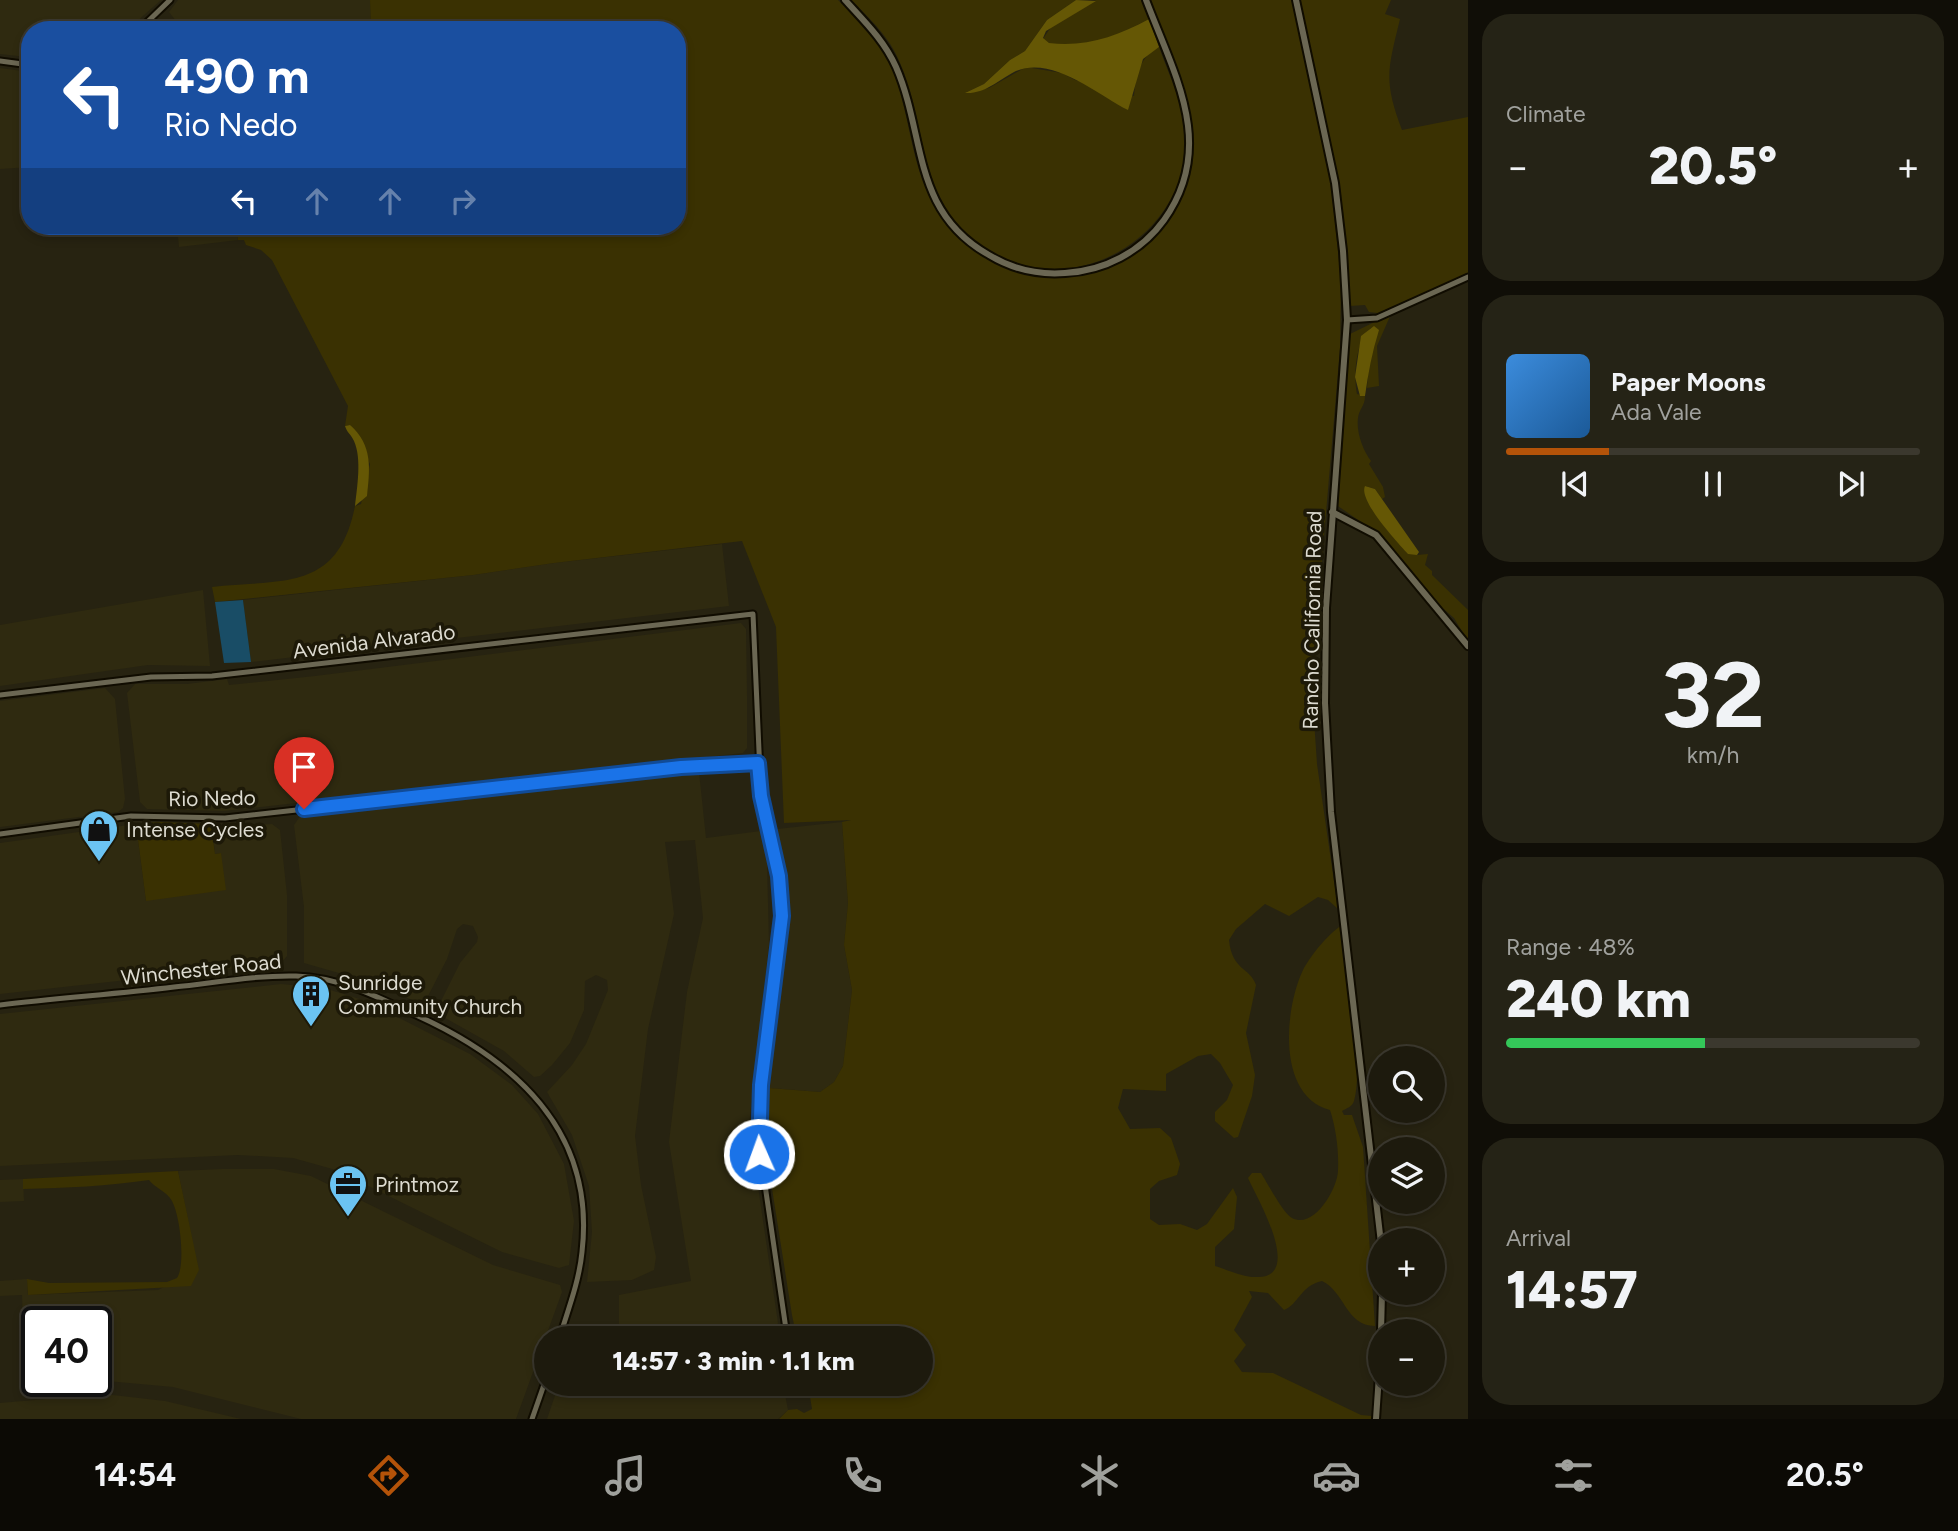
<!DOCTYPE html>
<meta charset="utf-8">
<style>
body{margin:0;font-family:Figtree,sans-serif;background:#252316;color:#f1f3f6;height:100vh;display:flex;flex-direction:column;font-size:26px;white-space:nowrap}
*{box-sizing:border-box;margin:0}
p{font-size:23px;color:#a0a19d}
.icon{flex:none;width:38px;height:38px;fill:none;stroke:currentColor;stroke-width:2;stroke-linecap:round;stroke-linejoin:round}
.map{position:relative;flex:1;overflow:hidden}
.details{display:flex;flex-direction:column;gap:14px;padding:14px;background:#100e07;width:490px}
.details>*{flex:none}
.guide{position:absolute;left:21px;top:21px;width:665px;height:214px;border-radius:28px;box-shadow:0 4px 10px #0003,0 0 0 2px #3b382e;background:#1a4fa0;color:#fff;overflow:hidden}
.buttons{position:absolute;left:1368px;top:1046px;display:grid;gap:14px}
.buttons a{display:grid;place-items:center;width:77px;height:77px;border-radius:50%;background:#1d1a0d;box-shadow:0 4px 10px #0003,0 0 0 2px #3b382e;font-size:35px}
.speed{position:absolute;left:21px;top:1306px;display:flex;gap:14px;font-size:35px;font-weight:700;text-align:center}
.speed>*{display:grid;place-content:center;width:91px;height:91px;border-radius:50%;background:#1d1a0d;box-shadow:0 4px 10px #0003,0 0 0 2px #3b382e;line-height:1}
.speed .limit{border:4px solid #111;border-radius:10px;background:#fff;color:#111}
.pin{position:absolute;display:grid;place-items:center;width:60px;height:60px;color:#fff;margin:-72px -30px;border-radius:50% 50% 50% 0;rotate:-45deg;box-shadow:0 0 7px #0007}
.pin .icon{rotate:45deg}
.me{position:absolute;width:77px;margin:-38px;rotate:358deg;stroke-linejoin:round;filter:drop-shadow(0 0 5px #0008)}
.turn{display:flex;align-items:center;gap:24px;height:147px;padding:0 28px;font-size:32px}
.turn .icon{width:91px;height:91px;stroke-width:2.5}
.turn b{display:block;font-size:49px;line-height:60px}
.lanes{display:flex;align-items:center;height:66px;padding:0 28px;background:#0003;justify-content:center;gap:35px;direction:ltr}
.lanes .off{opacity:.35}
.big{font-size:52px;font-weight:800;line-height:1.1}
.details .card{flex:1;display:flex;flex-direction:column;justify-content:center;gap:10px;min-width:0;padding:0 24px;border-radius:28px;background:#252316}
.details .dial{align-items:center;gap:0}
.dial b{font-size:91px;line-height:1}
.song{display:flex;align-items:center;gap:21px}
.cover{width:84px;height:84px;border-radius:10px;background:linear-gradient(135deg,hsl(210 70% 55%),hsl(210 70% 35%))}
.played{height:7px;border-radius:4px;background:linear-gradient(90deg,#b45309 25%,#3b382e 25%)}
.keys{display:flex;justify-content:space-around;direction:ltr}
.heat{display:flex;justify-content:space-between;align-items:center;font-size:38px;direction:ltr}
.charge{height:10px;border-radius:5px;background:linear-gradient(90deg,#34c759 48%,#3b382e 0)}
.trip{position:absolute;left:534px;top:1326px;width:399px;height:70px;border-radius:35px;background:#1d1a0d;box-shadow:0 4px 10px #0003,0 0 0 2px #3b382e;font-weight:800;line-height:70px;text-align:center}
.tab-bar{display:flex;height:112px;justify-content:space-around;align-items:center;background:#0c0a05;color:#a0a19d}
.tab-bar .icon{width:49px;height:49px}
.tab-bar .on{color:#b45309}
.tab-bar b{font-size:32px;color:#f1f3f6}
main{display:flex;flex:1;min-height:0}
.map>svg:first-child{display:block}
</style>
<main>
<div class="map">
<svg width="1468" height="1419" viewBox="0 0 1468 1419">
<rect width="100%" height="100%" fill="#272311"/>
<!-- built -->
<g fill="#2f2a10">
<polygon points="0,0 161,0 127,30 30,30 27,57 0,54"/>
<polygon points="178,0 370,0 371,30 183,30 169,12"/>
<polygon points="0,68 30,72 30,167 0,169"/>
<polygon points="177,226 237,226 238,240 179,247"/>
<polygon points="722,544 729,606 251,662 243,600 473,575 554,563"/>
<polygon points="203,590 210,666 148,665 0,686 0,625"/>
<polygon points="741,623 746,629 747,696 747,748 743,753 224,811 147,809 140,802 127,693 135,684 187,684 227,679 229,685 315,676"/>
<polygon points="105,688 115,699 125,799 123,808 118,812 0,827 0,701"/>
<polygon points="699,772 706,838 761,831 767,862 769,945 749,1125 778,1323 772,1332 739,1339 619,1339 619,1295 691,1281 669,1142 687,992 703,918 695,840 665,842 674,914 648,1029 635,1136 641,1185 656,1257 654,1270 632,1280 587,1282 592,1232 589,1186 572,1135 547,1092 572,1065 586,1044 608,990 607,980 596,975 585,981 584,1010 570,1043 552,1065 540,1076 534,1077 504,1051 438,1014 438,1007 460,963 477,942 478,937 473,926 463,924 457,929 447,959 426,1000 421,1004 374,983 304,963 304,907 294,825 301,815 317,812"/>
<polygon points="842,822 848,903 844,945 852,990 843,1066 834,1082 820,1092 769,1088 788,914 777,829"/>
<polygon points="136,824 146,901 221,853 215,854 212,828 272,824 280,830 287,895 287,956 281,963 0,994 0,843"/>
<polygon points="281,984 324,988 366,1001 470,1054 512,1085 538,1114 564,1164 574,1221 569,1265 559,1268 502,1252 336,1170 293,1158 238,1155 0,1166 0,1014"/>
<polygon points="222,1169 274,1169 311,1176 493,1265 560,1285 562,1292 516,1419 301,1419 173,1387 96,1380 96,1321 37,1321 37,1381 57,1381 25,1384 22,1295 0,1296 0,1281 27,1279 28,1295 158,1290 198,1270 178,1171"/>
<polygon points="23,1179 24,1201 0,1202 0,1180"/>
<polygon points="559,1384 598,1389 624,1384 783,1384 788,1410 778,1419 547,1419"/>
<polygon points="104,1394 165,1401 241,1419 0,1419 0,1403"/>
</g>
<!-- green -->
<g fill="#3a3102">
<path d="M370 0H838C859 22 882 43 893 71 908 109 910 151 926 189 949 246 1008 283 1070 277 1107 273 1142 256 1165 225 1224 149 1177 77 1150 0H1292L1331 184 1341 281 1340 348 1317 619 1313 705 1317 764 1338 909 1328 900 1318 897 1289 916 1265 904 1236 929 1229 940C1232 971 1250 967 1256 985L1246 1033 1255 1075 1252 1096 1238 1137 1234 1138 1215 1121V1112L1227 1100 1233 1085 1220 1063 1211 1054 1198 1056 1166 1074V1091L1123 1089 1118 1108 1130 1129 1160 1128 1171 1138 1180 1164 1177 1175 1159 1181 1150 1189V1219L1159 1225 1180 1224 1197 1230 1207 1224 1233 1188 1237 1197 1234 1229 1215 1247V1266C1228 1270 1244 1278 1258 1277 1304 1277 1256 1196 1248 1178L1252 1173H1261C1268 1184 1283 1213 1292 1218 1314 1230 1338 1188 1338 1170 1339 1151 1336 1128 1330 1110 1277 1096 1284 1010 1303 970 1311 955 1328 934 1342 925 1347 964 1364 1067 1354 1101 1352 1107 1347 1108 1342 1111L1344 1115H1352L1363 1147 1375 1326C1346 1326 1345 1292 1322 1281 1300 1286 1299 1304 1284 1310L1268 1293 1249 1291 1252 1297 1234 1330 1246 1345 1234 1361 1242 1372 1273 1373 1361 1415 1372 1416V1419H779L788 1410 797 1409 804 1413 812 1409 808 1384H920V1339H797L792 1315 767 1157 769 1088 820 1092 834 1082 843 1066 852 990 844 945 848 903 842 822 851 820 784 823 776 627 742 541 554 563 473 575 215 602 212 587C283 579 338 592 355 506L361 504 370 464 350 425 345 426 348 406 272 260 261 250 246 245 244 240H238L237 226H677V30H371Z"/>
<path d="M851 0H1076L1047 20 1025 51 1010 60 984 84 967 92 989 88 1026 67 1062 73 1075 80 1134 96C1136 76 1139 57 1159 47 1170 78 1187 111 1186 144 1183 242 1064 306 983 247 916 199 929 130 900 63 890 37 870 19 851 0Z"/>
<path d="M1096 0H1142L1149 19C1125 32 1067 60 1043 39L1053 24Z"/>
<path d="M1300 0H1391L1385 14 1400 19C1388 69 1383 80 1402 130L1468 117V274L1378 313 1369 312 1365 305 1350 306 1340 188Z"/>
<path d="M1391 314 1377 346 1379 386 1367 388 1371 328C1356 341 1353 374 1357 394L1365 396C1365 406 1359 409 1358 418 1356 432 1363 451 1371 461L1369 464 1383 487 1385 497 1382 499 1375 489 1365 486 1368 503 1417 555 1428 554 1425 565 1432 571V575L1468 610V641L1454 618 1438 604 1384 538 1338 506 1350 334Z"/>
<polygon points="160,822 211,824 215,854 221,853 226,890 146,901 136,824"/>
<path d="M178 1171 199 1270 191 1286 28 1295 27 1279 49 1283 167 1282 177 1278C186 1265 180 1210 170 1198 164 1190 155 1188 149 1180 108 1186 66 1188 23 1189V1179Z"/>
</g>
<!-- forest -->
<g fill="#655705">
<path d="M1076 0 1096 1 1046 31 1043 38 1049 43C1086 47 1116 37 1149 19L1159 47 1143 59 1128 110C1096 94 1051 54 1014 72 997 81 985 94 965 93L984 84 1010 60 1025 51 1047 20Z"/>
<path d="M1374 326 1379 330C1372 352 1368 374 1365 396H1360L1355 377 1361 336Z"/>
<path d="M350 425C373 445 370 469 367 496L355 506C357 487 362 459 354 441 351 434 347 433 345 426Z"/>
<path d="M1365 486 1375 489 1419 552 1417 555 1408 554C1397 542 1358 500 1365 486Z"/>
</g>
<!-- water -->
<polygon fill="#194d66" points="243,600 251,662 224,663 215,602"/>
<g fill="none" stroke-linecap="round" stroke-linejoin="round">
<defs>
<g id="tertiary">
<polyline points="139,30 170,0"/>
<polyline points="0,61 30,65"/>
<polyline points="1347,320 1377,318 1468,277"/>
<polyline points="0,695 151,677 212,676 753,614 761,796 780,876 782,916 761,1085 758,1137 787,1336 780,1339"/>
<polyline points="0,834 131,816 225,818 681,767 758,763"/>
<path d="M0 1005C58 998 116 994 174 987 214 983 255 975 296 976 339 977 378 997 416 1015 515 1060 596 1131 582 1252 579 1282 568 1310 559 1339"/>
<polyline points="532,1419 546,1379"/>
</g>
<g id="secondary">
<path d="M845 0C864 21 884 40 896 67 926 136 911 211 989 255 1012 269 1038 275 1065 273 1104 271 1141 252 1164 220 1217 146 1174 74 1146 0"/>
<polyline points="1296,0 1335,183 1343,251 1347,320 1326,608 1325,703 1331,812 1381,1243"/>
<polyline points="1332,512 1376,535 1468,646"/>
<polyline points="1381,1332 1382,1293"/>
<polyline points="1376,1419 1381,1346"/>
</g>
</defs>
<!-- tertiary casing -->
<use href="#tertiary" stroke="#100c00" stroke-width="9"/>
<!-- secondary casing -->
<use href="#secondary" stroke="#100c00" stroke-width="10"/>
<!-- tertiary -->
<use href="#tertiary" stroke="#6b6753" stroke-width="5"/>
<!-- secondary -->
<use href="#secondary" stroke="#6b6753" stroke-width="6"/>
</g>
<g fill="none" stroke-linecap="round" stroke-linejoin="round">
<defs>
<polyline id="route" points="304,809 681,767 758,763 761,796 779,876 782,916 761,1085 759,1154"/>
</defs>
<!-- route casing -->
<use href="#route" stroke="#114b97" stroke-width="18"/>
<!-- route -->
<use href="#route" stroke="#1a73e8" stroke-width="12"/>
</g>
<!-- icons -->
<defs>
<symbol id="shop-pin" viewBox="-11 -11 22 30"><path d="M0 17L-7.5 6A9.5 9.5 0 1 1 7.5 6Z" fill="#6bc3f2" stroke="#1d1908"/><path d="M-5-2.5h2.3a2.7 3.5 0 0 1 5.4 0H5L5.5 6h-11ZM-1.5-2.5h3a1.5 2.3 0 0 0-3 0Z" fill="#111"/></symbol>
<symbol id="building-pin" viewBox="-11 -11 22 30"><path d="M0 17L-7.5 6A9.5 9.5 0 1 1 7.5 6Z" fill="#6bc3f2" stroke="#1d1908"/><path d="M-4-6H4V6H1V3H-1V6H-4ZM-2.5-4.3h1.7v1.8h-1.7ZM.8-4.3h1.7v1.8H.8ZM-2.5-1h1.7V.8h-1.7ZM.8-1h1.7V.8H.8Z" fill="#111"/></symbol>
<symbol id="office-pin" viewBox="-11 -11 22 30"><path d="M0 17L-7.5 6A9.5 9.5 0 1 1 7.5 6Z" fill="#6bc3f2" stroke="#1d1908"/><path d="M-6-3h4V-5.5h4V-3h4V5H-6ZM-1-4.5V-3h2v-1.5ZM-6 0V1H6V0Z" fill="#111"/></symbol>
</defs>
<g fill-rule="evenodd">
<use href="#shop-pin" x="77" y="807" width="44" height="60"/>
<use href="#building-pin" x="289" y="972" width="44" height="60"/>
<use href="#office-pin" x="326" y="1162" width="44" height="60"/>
</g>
<g text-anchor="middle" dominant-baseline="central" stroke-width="7" stroke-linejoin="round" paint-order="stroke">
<!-- street labels -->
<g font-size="21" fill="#dddbd0" stroke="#1d1908">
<text transform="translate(1312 620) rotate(-89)">Rancho California Road</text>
<text transform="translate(374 641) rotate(-7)">Avenida Alvarado</text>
<text transform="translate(212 798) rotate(-1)">Rio Nedo</text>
<text transform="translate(201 969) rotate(-6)">Winchester Road</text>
</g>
<!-- poi labels -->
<g font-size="21" fill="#dddbd0" stroke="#1d1908" text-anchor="start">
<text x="126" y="829">Intense Cycles</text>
<text x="338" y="982">Sunridge<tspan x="338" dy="24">Community Church</tspan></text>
<text x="375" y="1184">Printmoz</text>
</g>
</g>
</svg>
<div class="buttons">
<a><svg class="icon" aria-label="search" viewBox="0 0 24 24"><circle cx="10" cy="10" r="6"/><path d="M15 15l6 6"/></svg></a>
<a><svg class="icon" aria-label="layers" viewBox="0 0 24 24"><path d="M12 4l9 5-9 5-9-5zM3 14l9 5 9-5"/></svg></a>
<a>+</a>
<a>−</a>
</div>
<div class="speed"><div class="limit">40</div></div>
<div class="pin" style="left:304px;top:809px;background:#d93025"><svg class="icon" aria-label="arrive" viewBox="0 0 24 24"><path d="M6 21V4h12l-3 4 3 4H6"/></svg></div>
<svg class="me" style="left:759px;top:1154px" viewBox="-20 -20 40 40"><circle r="17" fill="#1a73e8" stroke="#fff" stroke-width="3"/><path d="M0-11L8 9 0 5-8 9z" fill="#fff"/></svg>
<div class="trip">14:57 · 3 min · 1.1 km</div>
<div class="guide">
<div class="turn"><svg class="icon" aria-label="left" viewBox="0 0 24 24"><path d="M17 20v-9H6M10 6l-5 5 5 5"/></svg><div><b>490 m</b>Rio Nedo</div></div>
<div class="lanes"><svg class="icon" aria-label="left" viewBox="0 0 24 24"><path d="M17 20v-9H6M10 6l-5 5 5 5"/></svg><svg class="icon off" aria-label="ahead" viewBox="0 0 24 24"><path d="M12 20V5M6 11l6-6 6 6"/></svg><svg class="icon off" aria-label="ahead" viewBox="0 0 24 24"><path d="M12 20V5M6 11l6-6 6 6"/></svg><svg class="icon off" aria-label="right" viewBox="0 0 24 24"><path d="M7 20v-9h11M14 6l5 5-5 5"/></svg></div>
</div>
</div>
<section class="details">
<div class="card"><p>Climate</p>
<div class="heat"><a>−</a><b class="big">20.5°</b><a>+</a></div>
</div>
<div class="card">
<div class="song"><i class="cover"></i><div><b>Paper Moons</b><p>Ada Vale</p></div></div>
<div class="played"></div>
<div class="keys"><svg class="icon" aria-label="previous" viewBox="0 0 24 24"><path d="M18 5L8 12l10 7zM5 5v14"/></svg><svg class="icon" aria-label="pause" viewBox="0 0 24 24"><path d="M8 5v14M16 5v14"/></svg><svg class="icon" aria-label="next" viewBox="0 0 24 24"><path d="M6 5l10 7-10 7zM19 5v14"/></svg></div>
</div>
<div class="card dial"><b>32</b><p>km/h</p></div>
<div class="card"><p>Range · 48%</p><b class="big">240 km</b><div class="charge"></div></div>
<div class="card"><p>Arrival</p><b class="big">14:57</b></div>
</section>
</main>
<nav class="tab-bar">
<b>14:54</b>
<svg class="icon on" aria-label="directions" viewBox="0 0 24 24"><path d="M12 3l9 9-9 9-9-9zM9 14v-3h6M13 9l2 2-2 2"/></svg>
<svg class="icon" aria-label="music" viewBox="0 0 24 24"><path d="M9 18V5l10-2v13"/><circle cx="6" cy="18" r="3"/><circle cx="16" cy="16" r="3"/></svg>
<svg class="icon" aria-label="phone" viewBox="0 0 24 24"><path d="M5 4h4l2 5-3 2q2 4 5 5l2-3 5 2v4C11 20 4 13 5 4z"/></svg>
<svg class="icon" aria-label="climate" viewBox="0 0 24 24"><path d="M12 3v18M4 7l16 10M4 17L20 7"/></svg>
<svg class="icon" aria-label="car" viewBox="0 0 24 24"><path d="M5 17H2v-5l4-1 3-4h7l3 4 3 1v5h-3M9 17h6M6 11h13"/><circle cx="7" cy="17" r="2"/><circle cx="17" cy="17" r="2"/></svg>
<svg class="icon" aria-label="filters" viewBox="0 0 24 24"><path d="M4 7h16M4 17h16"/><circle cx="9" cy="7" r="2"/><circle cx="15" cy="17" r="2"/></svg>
<b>20.5°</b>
</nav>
